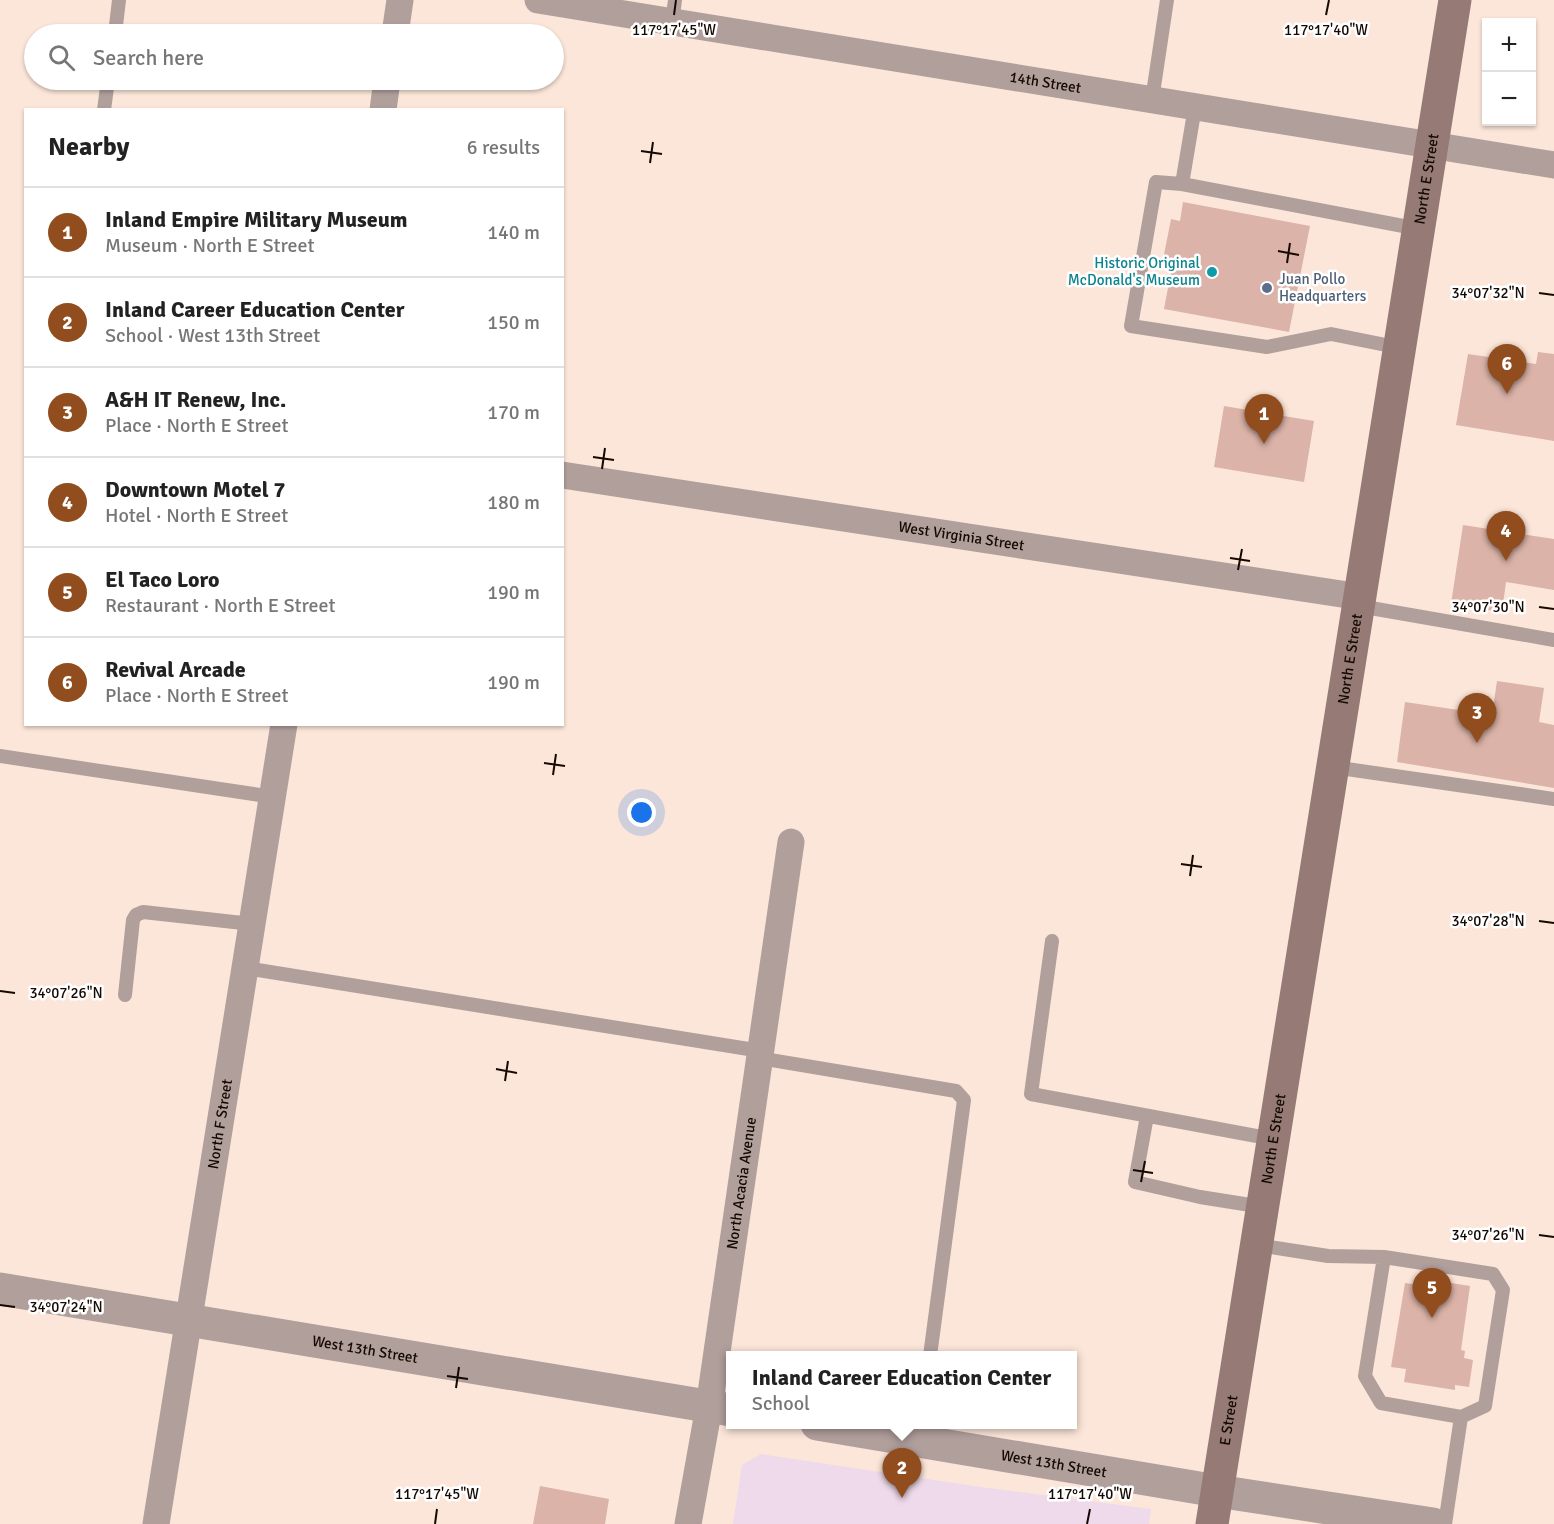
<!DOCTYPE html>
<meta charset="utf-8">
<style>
:root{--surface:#fff;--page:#f6f6f6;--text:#222;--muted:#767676;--line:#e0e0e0;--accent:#914d1e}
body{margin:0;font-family:Signika,sans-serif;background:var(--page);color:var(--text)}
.controls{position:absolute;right:18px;top:18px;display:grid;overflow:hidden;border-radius:0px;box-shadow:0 2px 4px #0004}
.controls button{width:54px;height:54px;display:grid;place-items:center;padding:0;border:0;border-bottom:2px solid var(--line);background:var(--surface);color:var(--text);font:30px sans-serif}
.you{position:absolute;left:642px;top:813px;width:21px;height:21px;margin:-15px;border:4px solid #fff;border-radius:50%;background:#1a73e8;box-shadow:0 0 0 9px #1a73e833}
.badge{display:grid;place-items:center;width:39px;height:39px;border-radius:50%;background:var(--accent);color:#fff;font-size:20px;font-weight:700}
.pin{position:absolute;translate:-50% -50px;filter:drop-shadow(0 2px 3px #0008)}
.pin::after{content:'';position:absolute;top:32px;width:21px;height:18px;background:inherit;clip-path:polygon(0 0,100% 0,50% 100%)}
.popup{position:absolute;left:726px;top:1351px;width:351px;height:78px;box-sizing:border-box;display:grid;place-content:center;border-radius:0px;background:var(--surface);filter:drop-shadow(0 2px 4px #0005);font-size:20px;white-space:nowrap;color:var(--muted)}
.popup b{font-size:22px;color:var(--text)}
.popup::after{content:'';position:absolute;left:50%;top:100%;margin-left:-12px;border:12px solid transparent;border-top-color:var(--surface)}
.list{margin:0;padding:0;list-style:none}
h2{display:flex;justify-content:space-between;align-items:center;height:78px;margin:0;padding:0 24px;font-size:26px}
h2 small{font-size:20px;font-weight:400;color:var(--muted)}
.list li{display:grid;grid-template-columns:39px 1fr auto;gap:18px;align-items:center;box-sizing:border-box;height:90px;padding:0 24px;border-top:2px solid var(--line)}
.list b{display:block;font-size:22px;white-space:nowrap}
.list p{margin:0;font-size:20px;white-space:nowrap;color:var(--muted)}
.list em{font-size:20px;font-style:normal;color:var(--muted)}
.icon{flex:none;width:33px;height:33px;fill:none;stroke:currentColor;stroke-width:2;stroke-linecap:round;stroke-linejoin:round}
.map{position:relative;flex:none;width:1554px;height:1524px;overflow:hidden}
.search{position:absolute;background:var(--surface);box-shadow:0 2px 4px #0004;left:24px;top:24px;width:540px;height:66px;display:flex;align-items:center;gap:15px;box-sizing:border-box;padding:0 21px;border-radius:33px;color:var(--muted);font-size:22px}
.panel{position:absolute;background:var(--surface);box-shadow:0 2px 4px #0004;left:24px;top:108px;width:540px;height:618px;border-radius:0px}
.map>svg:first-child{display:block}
.education{fill:#eedaea}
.building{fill:#dbb3a8}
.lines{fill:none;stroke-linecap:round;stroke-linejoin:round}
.service{stroke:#b19f9c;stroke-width:14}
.minor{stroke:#b19f9c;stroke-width:27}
.tertiary{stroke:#b19f9c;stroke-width:33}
.secondary{stroke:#957a76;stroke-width:33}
.ticks{fill:none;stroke:#140903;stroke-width:2}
.culture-dot{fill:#0f9aa8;stroke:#fff;stroke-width:2}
.service-dot{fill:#5c6f8a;stroke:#fff;stroke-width:2}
.labels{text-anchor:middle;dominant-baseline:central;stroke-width:5;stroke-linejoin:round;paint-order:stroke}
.street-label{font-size:15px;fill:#140903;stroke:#fff}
.culture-label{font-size:15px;fill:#0d838f;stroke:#fff;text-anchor:end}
.service-label{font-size:15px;fill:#4e5e75;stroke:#fff;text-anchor:start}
.ticks-label{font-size:15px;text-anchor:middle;fill:#140903;stroke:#fff;stroke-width:5;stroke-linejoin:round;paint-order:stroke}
</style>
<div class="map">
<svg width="1554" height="1524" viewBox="0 0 1554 1524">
<rect width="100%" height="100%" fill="#fce6d9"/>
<!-- education -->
<path class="education" d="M761 1454 981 1487 1151 1509 1149 1524H733L742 1465Z"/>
<!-- building -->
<path class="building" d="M1183 202 1310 226 1289 332 1164 309 1172 267 1162 265 1171 219 1180 221Z
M1538 352 1554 354V441L1456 425 1468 354 1536 364Z
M1224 406 1314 421 1304 482 1214 467Z
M1463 525 1554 539V590L1506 582 1502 612 1451 604Z
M1497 681 1544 688 1539 722 1554 725V788L1397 762 1405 702 1492 715Z
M1420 1278 1470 1286 1461 1350 1465 1351 1464 1358 1473 1360 1469 1387 1455 1385V1390L1404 1382 1406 1369 1391 1367 1405 1283 1419 1285Z
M540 1486 609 1499 605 1524H533Z"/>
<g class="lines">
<!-- service -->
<path class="service" d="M672 22 675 0
M115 34 119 0
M1152 100 1167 0
M104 110 108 80
M1182 184 1195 107
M1401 348 1331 334 1267 347 1131 326 1156 182 1182 184 1419 229
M1359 606 1554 640
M0 756 273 797
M1333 767 1554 799
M1052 941 1031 1094 1273 1139
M245 968 761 1051
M125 995 133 920 136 915 143 912 252 924
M759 1058 956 1091 964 1100 930 1356
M1147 1116 1135 1182 1200 1197 1263 1207
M1257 1245 1328 1256 1384 1257 1493 1274 1503 1290 1485 1406 1461 1417 1445 1524
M1384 1257 1365 1376 1381 1403 1461 1417"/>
<!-- minor -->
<g class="minor">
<path id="s1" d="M538 0 1554 165"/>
<path d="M395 34 400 0"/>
<path d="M383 110 387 80"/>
<path id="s2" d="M562 475 1361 597"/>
<path id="s3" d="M156 1524 284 724"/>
<path id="s4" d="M688 1524 709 1407 791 842"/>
</g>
<!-- tertiary -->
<g class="tertiary">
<path id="s5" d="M0 1289 731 1410"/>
<path id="s6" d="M817 1424 1217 1491 1433 1524"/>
</g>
<!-- secondary -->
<path class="secondary" id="s7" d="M1212 1524 1455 0"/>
</g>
<!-- ticks -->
<path class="ticks" d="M674 15 676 0M1326 15 1329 0M641 151 662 154M650 163 653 142M1278 251 1299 255M1287 263 1290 243M1539 293 1554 295M593 457 614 460M602 469 605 448M1230 558 1250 561M1238 570 1242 549M1539 607 1554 609M544 763 565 766M553 775 556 754M1181 864 1202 867M1190 876 1193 855M1539 921 1554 923M0 991 15 993M496 1069 517 1073M505 1081 508 1061M1133 1170 1153 1173M1141 1182 1145 1161M1539 1235 1554 1237M0 1305 15 1307M447 1376 468 1379M456 1388 459 1367M435 1524 437 1509M1087 1524 1090 1509"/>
<!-- markers -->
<circle class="culture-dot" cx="1212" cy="272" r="6"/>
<circle class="service-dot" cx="1267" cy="288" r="6"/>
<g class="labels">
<!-- street labels -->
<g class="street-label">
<text stroke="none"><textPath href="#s1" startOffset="514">14th Street</textPath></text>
<text stroke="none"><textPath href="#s7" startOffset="1362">North E Street</textPath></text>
<text stroke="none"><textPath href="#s2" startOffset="404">West Virginia Street</textPath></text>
<text stroke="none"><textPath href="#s7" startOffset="876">North E Street</textPath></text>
<text stroke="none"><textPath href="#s3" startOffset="405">North F Street</textPath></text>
<text stroke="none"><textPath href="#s7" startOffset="390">North E Street</textPath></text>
<text stroke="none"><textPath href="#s4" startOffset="345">North Acacia Avenue</textPath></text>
<text stroke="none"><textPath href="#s5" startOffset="370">West 13th Street</textPath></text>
<text stroke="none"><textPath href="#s7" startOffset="105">E Street</textPath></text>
<text stroke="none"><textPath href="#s6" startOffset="240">West 13th Street</textPath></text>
</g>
<!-- culture labels -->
<g class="culture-label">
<text x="1200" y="263">Historic Original<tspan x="1200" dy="17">McDonald's Museum</tspan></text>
</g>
<!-- service labels -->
<g class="service-label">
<text x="1279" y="279">Juan Pollo<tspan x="1279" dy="17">Headquarters</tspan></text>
</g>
</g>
<g class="ticks-label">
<text x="674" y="35">117°17'45"W</text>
<text x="1326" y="35">117°17'40"W</text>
<text x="1488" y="298">34°07'32"N</text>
<text x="1488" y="612">34°07'30"N</text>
<text x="1488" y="926">34°07'28"N</text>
<text x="66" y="998">34°07'26"N</text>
<text x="1488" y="1240">34°07'26"N</text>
<text x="66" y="1312">34°07'24"N</text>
<text x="437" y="1499">117°17'45"W</text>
<text x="1090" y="1499">117°17'40"W</text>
</g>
</svg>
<div class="controls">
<button>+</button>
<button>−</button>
</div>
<div class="you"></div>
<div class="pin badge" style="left:1264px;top:444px">1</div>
<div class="pin badge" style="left:902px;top:1498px">2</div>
<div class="popup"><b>Inland Career Education Center</b>School</div>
<div class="pin badge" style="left:1477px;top:743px">3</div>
<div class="pin badge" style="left:1506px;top:561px">4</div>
<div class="pin badge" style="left:1432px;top:1318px">5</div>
<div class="pin badge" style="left:1507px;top:394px">6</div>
<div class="search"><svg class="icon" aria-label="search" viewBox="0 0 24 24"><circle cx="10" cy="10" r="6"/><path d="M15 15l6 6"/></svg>Search here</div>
<section class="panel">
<h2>Nearby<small>6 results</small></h2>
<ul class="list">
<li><span class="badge">1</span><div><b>Inland Empire Military Museum</b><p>Museum · North E Street</p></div><em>140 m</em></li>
<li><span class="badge">2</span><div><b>Inland Career Education Center</b><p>School · West 13th Street</p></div><em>150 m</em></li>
<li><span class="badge">3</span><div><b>A&amp;H IT Renew, Inc.</b><p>Place · North E Street</p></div><em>170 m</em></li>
<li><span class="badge">4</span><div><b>Downtown Motel 7</b><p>Hotel · North E Street</p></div><em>180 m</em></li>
<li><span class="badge">5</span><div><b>El Taco Loro</b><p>Restaurant · North E Street</p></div><em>190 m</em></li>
<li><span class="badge">6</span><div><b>Revival Arcade</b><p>Place · North E Street</p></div><em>190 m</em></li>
</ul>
</section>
</div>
